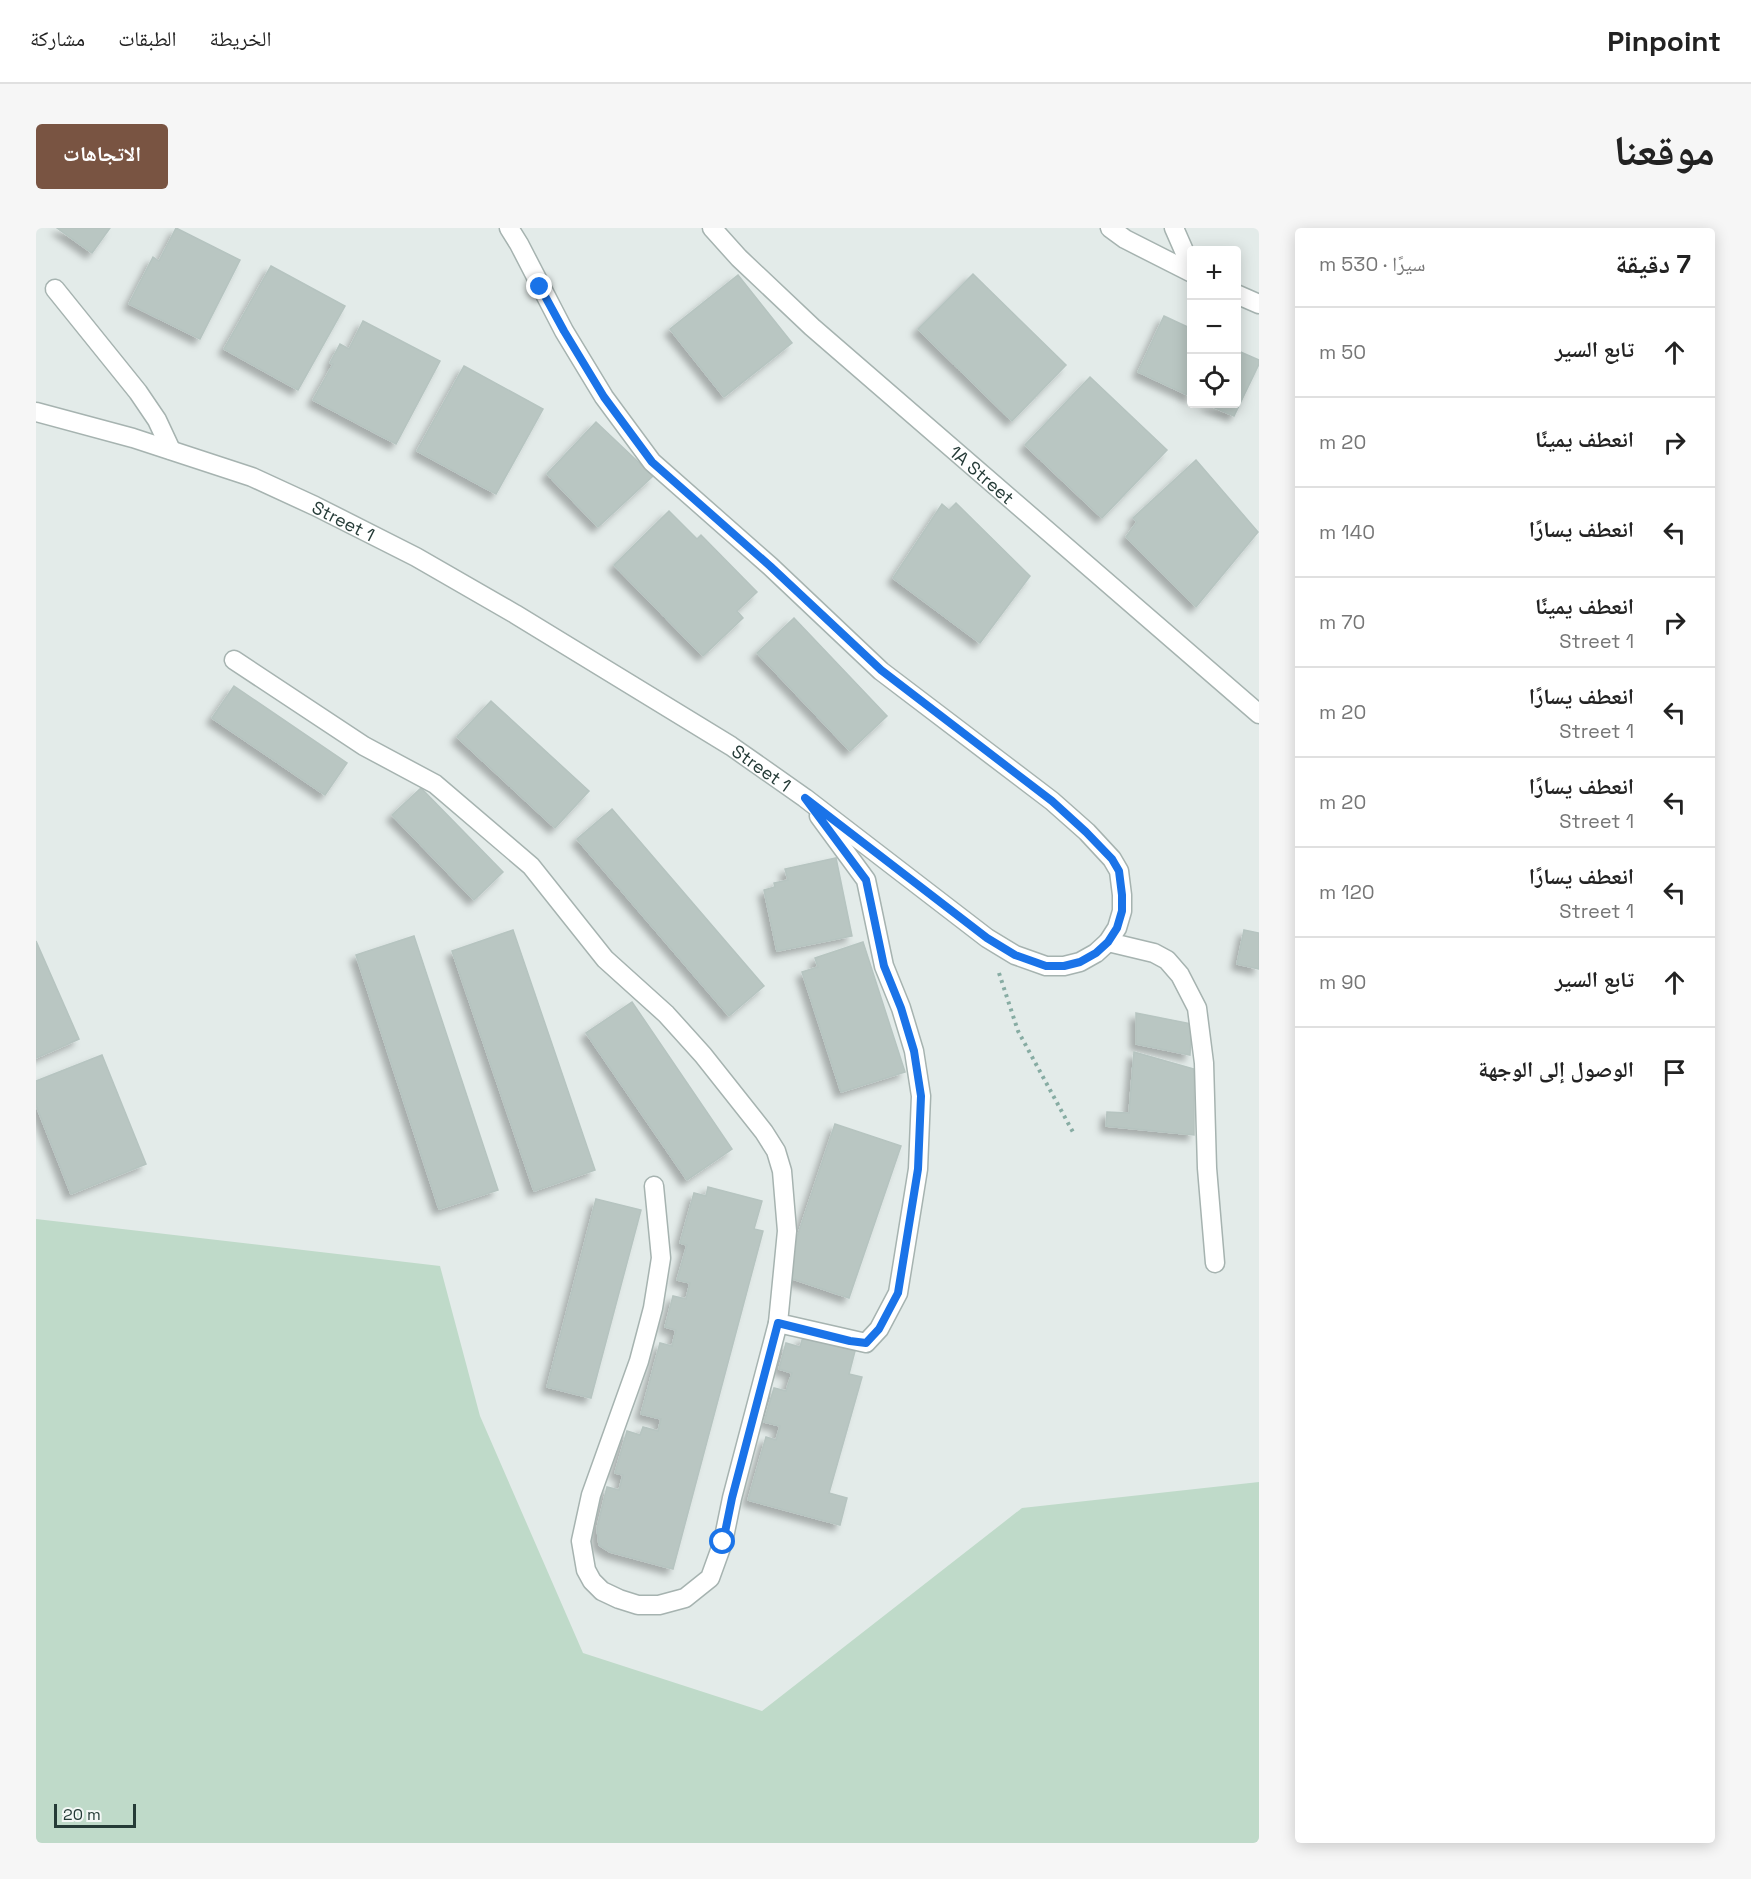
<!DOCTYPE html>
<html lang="ar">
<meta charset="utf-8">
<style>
:root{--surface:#fff;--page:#f6f6f6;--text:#222;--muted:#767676;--line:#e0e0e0;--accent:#795442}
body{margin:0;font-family:"Space Grotesk","Noto Naskh Arabic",sans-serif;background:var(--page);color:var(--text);direction:rtl}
.controls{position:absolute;right:18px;top:18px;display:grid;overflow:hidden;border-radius:6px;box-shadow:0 3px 15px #0003}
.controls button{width:54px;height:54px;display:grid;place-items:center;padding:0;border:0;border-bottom:2px solid var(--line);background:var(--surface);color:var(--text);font:30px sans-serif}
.scale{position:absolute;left:18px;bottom:15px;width:82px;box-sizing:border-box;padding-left:6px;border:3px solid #253b37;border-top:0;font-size:16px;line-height:21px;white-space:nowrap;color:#253b37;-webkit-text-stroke:4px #f4f8f6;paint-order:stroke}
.stop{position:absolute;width:18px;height:18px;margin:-14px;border:4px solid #1a73e8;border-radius:50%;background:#fff}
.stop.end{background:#1a73e8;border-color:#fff;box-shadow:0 2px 6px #0008}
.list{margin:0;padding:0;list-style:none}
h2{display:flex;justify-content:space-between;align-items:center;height:78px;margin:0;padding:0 24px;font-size:26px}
h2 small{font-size:20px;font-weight:400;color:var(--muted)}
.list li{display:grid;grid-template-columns:39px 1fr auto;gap:18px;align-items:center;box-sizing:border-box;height:90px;padding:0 24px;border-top:2px solid var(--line)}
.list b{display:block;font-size:22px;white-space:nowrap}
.list p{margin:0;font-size:20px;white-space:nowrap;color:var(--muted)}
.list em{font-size:20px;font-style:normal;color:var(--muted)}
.icon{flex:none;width:33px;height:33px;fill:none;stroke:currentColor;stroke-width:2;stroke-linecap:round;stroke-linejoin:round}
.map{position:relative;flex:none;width:1223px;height:1615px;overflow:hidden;direction:ltr;border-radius:6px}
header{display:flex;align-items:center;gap:36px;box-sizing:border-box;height:84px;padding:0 30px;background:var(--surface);border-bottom:2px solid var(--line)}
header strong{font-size:28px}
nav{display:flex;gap:33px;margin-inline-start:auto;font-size:21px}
.intro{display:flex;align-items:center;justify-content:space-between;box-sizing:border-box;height:144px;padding:0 36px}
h1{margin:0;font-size:42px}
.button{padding:15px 27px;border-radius:6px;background:var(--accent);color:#fff;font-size:21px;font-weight:700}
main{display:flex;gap:36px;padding:0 36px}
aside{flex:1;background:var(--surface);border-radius:6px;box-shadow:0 3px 15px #0003}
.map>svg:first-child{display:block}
.green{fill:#bfdac9}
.building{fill:#b9c6c2;stroke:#b6c4c0;stroke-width:1.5;filter:url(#shadow)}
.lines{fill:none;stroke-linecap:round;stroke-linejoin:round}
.street-casing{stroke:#a6b3b0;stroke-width:21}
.path{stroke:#87aca3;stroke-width:4;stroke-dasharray:3 4.5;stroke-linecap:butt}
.street{stroke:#fff;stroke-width:18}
.route{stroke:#1a73e8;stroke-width:8}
.labels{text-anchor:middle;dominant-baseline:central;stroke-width:5;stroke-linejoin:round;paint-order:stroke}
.street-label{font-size:18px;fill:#253b37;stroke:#f4f8f6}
</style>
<header>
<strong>Pinpoint</strong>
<nav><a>الخريطة</a><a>الطبقات</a><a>مشاركة</a></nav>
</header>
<div class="intro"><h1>موقعنا</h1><a class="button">الاتجاهات</a></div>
<main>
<aside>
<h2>7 دقيقة<small>سيرًا · 530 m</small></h2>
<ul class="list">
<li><svg class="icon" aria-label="ahead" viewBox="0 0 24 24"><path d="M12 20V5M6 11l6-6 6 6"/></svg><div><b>تابع السير</b></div><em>50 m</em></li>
<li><svg class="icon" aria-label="right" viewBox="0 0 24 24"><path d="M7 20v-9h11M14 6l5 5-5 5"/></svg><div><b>انعطف يمينًا</b></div><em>20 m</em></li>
<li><svg class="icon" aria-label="left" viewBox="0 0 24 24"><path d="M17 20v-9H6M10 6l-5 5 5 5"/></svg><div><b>انعطف يسارًا</b></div><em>140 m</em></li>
<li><svg class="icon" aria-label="right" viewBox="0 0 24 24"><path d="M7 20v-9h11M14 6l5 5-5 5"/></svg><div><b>انعطف يمينًا</b><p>Street 1</p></div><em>70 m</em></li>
<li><svg class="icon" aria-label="left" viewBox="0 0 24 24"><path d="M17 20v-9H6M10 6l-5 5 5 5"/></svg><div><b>انعطف يسارًا</b><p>Street 1</p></div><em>20 m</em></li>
<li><svg class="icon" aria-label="left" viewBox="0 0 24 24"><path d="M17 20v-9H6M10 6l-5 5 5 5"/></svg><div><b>انعطف يسارًا</b><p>Street 1</p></div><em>20 m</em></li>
<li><svg class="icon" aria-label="left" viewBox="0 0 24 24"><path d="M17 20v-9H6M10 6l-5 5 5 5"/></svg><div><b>انعطف يسارًا</b><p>Street 1</p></div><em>120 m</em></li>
<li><svg class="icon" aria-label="ahead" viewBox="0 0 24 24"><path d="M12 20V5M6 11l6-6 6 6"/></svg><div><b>تابع السير</b></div><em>90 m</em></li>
<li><svg class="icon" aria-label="arrive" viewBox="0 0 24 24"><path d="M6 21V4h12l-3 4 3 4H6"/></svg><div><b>الوصول إلى الوجهة</b></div></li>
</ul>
</aside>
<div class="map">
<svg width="1223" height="1615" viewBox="0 0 1223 1615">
<defs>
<filter id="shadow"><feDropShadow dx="-5.5" dy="5.5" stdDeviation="3" flood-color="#0004"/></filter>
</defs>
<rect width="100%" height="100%" fill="#e3ebe9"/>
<!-- green -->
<path class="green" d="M0 991 404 1038 444 1188 547 1425 726 1483 986 1280 1223 1254V1615H0Z"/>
<!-- building -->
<path class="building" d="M21 0H74L56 25Z
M140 0 204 32 164 111 93 76 117 29 123 33Z
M235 38 309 78 262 162 188 121Z
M937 46 1030 137 976 193 882 101Z
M702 47 756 115 688 169 634 101Z
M1128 88 1156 101V169L1102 144Z
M327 93 404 133 360 216 277 172 297 136 294 135 304 116 313 121Z
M1200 122 1223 132V136L1198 188 1170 176H1200Z
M428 138 507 181 460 266 381 223Z
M1054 149 1131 222 1066 290 989 217Z
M560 194 617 248 562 299 511 246Z
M1160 232 1222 304 1160 379 1090 309 1101 294 1097 290Z
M920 275 994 348 944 415 857 350 906 276 913 282Z
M633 283 661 311 665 307 721 364 701 383 707 390 667 428 578 337Z
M758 390 851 488 814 523 721 425Z
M198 458 311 535 289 567 176 490Z
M455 473 553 563 519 600 421 509Z
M385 560 467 644 438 672 356 587Z
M576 581 728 758 693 788 541 611Z
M800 630 816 708 741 723 728 662 739 659 738 655 752 652 749 641Z
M477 702 559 942 498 963 416 723Z
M1208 702 1223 705V741L1201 736Z
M378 708 462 962 403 981 320 727Z
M0 713 43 811 0 830Z
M827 714 869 844 805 864 766 744 782 739 779 730Z
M596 774 696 921 651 952 550 805Z
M1100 785 1156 796 1154 827 1100 816Z
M1098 824 1158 841V907L1070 898 1071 884 1093 885Z
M66 827 110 936 35 966 0 877V853Z
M799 896 865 918 813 1070 748 1048Z
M672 959 726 973 718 1001 727 1003 637 1341 574 1324 563 1317 561 1300 571 1259 583 1262 587 1247 579 1245 591 1203 604 1207 607 1199 622 1203 625 1191 605 1186 624 1115 636 1118 640 1102 629 1099 637 1068 650 1071 654 1055 641 1052 651 1017 644 1015 658 965 670 968Z
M560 971 605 982 555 1170 511 1159Z
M767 1109 819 1123 813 1146 826 1149 793 1265 811 1270 804 1297 712 1272 730 1209 740 1212 744 1198 728 1194 738 1160 750 1163 756 1145 743 1141 750 1115 764 1119Z"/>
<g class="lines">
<!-- street casing -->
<g class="street-casing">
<g id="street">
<path id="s1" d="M676 0 703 30 776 99 1223 486"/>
<path d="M1074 0 1089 11 1156 45"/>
<path d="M1138 0 1156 41"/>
<path d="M19 61 102 164 121 192 135 222"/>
<path d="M1200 66 1223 76"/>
<path id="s2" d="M0 184 97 210 216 249 279 278 380 329 479 386 695 518 769 570 951 710 979 727 1010 738H1028L1044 734 1060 725 1072 714 1081 700 1086 683V667L1083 643 1076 631 1051 604 1016 573 845 443 734 338 616 234 568 169 528 103 483 16 473 0"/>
<path d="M198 432 328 518 399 556 495 638 569 731 630 786 667 827 728 904 740 923 746 943 751 1003 742 1095 830 1115 843 1101 862 1065 882 941 885 868 878 823 865 780 848 738 830 652 783 588"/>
<path d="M1072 714 1118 725 1131 732 1144 747 1161 780 1168 835 1171 940 1179 1035"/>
<path d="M618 958 625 1030 617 1080 603 1133 555 1267 545 1313 550 1342 556 1353 566 1363 583 1371 602 1377H623L649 1370 674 1350 687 1314 696 1270 742 1095"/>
</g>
</g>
<!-- path -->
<path class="path" d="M963 745 982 803 1038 906"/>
<!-- street -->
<use href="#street" class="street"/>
</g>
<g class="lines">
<!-- route -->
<path class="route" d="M504 59 528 103 568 169 616 234 734 338 845 442 1016 573 1050 604 1076 631 1083 643 1086 667V683L1081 700 1072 714 1060 725 1044 734 1028 738H1010L979 727 951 710 769 570 830 652 848 738 865 780 878 823 885 868 882 941 862 1065 843 1101 830 1115 814 1113 742 1095 696 1270 687 1314"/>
</g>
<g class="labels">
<!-- street labels -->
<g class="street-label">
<text stroke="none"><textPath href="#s1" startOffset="366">1A Street</textPath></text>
<text stroke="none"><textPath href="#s2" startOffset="327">Street 1</textPath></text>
<text stroke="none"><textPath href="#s2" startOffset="813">Street 1</textPath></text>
</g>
</g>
</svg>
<div class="controls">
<button>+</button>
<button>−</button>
<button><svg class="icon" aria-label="locate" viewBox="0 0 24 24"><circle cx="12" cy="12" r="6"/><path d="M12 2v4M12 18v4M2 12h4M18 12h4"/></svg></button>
</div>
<div class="scale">20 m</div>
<div class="stop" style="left:687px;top:1314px"></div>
<div class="stop end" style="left:504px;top:59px"></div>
</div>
</main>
